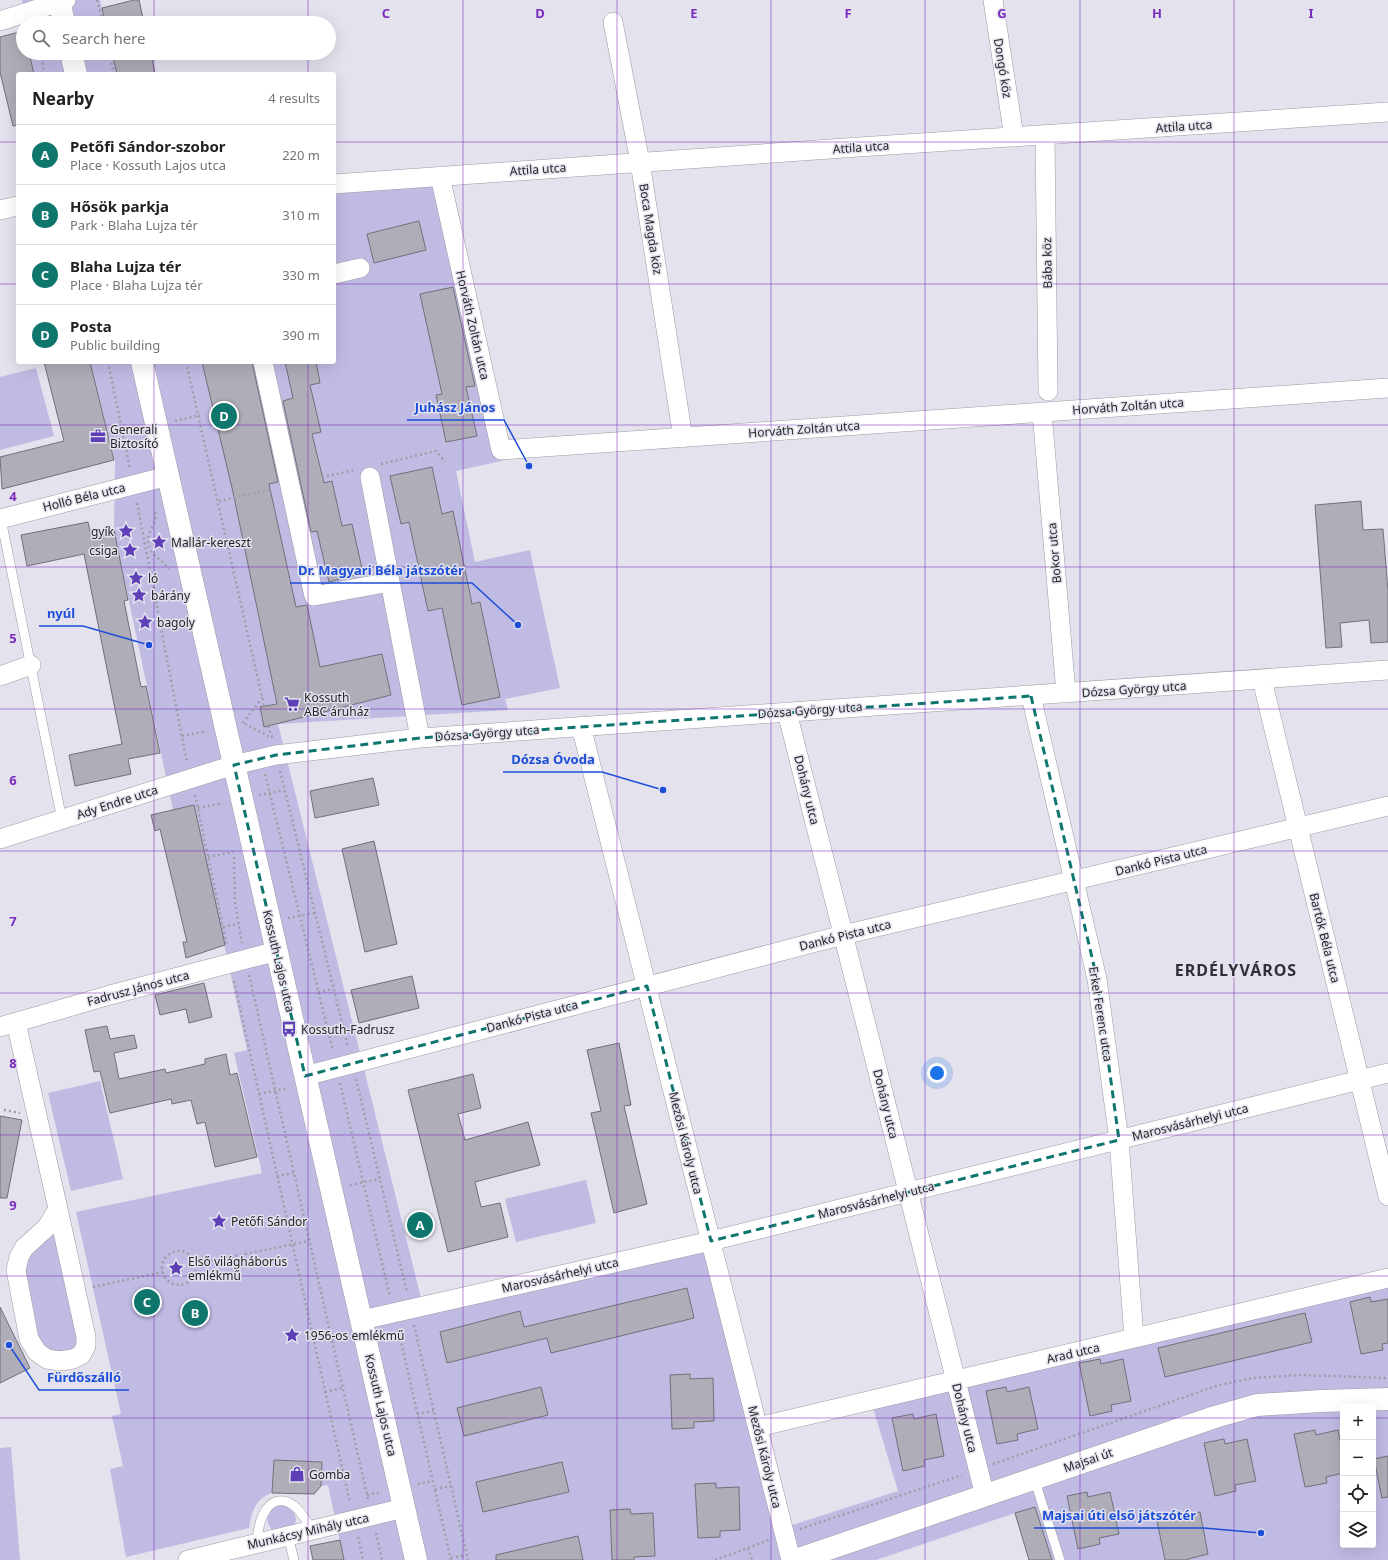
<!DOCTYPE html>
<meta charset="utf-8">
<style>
:root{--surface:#fff;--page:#f2f2f2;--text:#202124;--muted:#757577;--line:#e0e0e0;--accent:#0f766e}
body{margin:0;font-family:"Noto Sans",sans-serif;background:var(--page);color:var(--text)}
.controls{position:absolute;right:12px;bottom:12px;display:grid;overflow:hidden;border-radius:4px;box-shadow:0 4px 16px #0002}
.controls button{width:36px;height:36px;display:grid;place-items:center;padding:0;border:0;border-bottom:1px solid var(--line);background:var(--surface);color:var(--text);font:20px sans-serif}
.you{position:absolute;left:937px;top:1073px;width:14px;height:14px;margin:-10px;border:3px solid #fff;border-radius:50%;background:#1a73e8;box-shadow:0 0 0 6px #1a73e833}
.badge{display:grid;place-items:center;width:26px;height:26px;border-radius:50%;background:var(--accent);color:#fff;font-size:13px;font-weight:700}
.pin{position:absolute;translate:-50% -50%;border:2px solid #fff;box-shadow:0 1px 4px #0006}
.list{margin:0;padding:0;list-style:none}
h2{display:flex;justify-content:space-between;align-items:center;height:52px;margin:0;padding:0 16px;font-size:17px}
h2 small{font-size:13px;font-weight:400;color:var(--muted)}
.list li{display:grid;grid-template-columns:26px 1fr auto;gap:12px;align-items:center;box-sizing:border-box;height:60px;padding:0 16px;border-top:1px solid var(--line)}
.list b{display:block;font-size:15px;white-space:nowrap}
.list p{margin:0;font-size:13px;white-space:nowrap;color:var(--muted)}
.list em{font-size:13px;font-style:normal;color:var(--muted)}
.icon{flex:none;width:22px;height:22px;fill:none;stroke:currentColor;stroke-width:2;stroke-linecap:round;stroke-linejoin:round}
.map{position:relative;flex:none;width:1388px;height:1560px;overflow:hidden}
.search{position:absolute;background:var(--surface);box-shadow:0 4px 16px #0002;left:16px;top:16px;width:320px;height:44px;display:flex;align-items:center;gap:10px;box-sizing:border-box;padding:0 14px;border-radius:22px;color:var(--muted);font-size:15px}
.panel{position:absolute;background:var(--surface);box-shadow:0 4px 16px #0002;left:16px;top:72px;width:320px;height:292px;border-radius:4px}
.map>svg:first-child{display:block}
.green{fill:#bfbbe3;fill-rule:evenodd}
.building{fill:#aeadb8;stroke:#71707a}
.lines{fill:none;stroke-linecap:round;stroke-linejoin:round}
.service-casing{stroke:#9b9aa5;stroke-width:10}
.minor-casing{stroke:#9b9aa5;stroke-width:20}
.tertiary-casing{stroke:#9b9aa5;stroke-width:23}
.secondary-casing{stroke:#9b9aa5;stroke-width:23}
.path{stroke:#9f9ea7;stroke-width:2.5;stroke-dasharray:2 3;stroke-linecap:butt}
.service{stroke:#fff;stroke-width:9}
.minor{stroke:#fff;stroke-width:19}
.tertiary{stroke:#fff;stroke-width:22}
.secondary{stroke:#fff;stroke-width:22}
.marked{fill:none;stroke:#0f766e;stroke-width:3;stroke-dasharray:8 5;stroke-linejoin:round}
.grid{fill:none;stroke:#7b2cbf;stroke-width:1;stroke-opacity:0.55}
.labels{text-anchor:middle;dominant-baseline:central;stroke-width:3;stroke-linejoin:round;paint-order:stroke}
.street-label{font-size:12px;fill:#262529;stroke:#e3e2ed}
.poi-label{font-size:12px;fill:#262529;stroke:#e3e2ed;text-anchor:start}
.district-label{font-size:16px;font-weight:bold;letter-spacing:1px;fill:#313039;stroke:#e3e2ed}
.grid-label{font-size:13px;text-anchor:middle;font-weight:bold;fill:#7b2cbf;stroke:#e3e2ed;stroke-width:3;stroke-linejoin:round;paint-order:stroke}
.leader{fill:none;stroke:#1d4ed8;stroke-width:1.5}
.callout-dot{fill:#1d4ed8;stroke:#e3e2ed;stroke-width:1.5}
.callout-label{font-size:13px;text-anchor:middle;font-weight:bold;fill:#1d4ed8;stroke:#e3e2ed;stroke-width:3;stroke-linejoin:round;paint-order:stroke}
</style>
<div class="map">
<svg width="1388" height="1560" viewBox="0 0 1388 1560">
<rect width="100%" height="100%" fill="#e3e2ed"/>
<!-- green -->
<path class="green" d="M22 0H100L105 23H23Z
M29 53H112L117 74H34Z
M441 176 510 459 456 471 475 562 530 550 560 688 505 699 508 710 278 724 423 1306 711 1242 791 1560H344L328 1485 321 1486 322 1462 274 1460 272 1493C256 1498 251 1512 249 1528L126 1557 110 1469 123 1466 112 1416 121 1414 76 1212 262 1173 234 1053 247 1050 194 805 173 810 114 530 115 460 90 362H334V192ZM277 704 278 724 265 727 260 707Z
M36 368 54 436 0 450V377Z
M100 1081 123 1179 71 1191 48 1093Z
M586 1180 596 1223 516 1242 505 1199Z
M54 1218 81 1355 37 1351 19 1257Z
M1388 1278V1399L1215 1418 1388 1400V1560H1029L1015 1513 876 1560H797L783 1528 898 1491 871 1401ZM1343 1407H1373V1545H1343Z
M11 1447 20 1560H0V1448Z
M282 1504 294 1511 296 1519 295 1524 274 1532C262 1521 268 1509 282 1504Z"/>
<!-- building -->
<path class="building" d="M134 0H139L144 23H105L102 8Z
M23 31V53H29L34 74H18V125L13 126 0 72V37Z
M112 53H151L155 74H117Z
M419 221 426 250 374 263 367 234Z
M453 287 475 386 466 387 477 436 446 442 436 395 442 394 420 294Z
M44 362H90L114 460 2 489 0 457 64 441Z
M202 362H252L278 482 269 484 296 607 307 605 320 667 382 654 391 695 264 727 260 707 277 704 233 492Z
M285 362H316L320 383 310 385 321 432 312 434 324 483 332 481 342 526 352 524 363 573 329 582 317 531 311 532 283 401 293 398Z
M432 467 442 514 453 511 472 604 480 602 500 697 462 705 442 608 428 611 409 522 401 524 390 476Z
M1361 501 1363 530 1383 529 1388 591V642L1371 643 1369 620 1340 623 1342 647 1326 648 1315 505Z
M88 522 91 535 114 530 128 600 124 601 141 687 146 686 160 753 128 759 131 774 75 786 69 755 122 744 84 554 27 566 21 535Z
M373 778 379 805 315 818 310 791Z
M194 805 225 945 186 958 183 942H187L160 829 155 831 151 815Z
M374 841 397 944 365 952 342 849Z
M412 976 419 1008 359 1023 351 990Z
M204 983 212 1017 189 1023 186 1009 160 1015 155 995Z
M107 1026 110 1039 134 1035 137 1048 114 1053 119 1079 165 1069 166 1073 205 1064V1059L226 1054 230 1075 237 1073 257 1157 215 1167 205 1122 197 1124 191 1100 172 1104 171 1099 110 1113 100 1071 94 1072 85 1030Z
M619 1043 631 1105 624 1106 647 1204 614 1213 591 1113 601 1111 587 1050Z
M473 1074 481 1108 458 1114 465 1140 528 1122 540 1165 475 1182 481 1207 500 1203 508 1237 448 1252 408 1090Z
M0 1116 22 1120 7 1198H0Z
M687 1288 694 1318 551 1353 547 1338 447 1363 440 1332 520 1311 524 1327Z
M1370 1297 1371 1302 1388 1299V1343L1382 1344 1383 1350 1361 1354 1350 1302Z
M0 1307 30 1368 0 1383Z
M1305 1313 1312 1342 1165 1377 1158 1348Z
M1100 1359 1101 1364 1123 1359 1131 1401 1111 1405 1112 1411 1090 1416 1079 1363Z
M690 1374V1379L713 1378 714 1421 694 1422V1428L672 1429 670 1375Z
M541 1387 548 1415 464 1436 457 1408Z
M1006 1387 1007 1392 1029 1387 1038 1429 1017 1434 1018 1440 997 1444 986 1391Z
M913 1414 914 1419 936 1414 944 1456 924 1460 925 1466 903 1471 892 1418Z
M1315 1430 1316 1435 1338 1430 1343 1455V1473L1326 1477 1327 1483 1305 1487 1294 1434Z
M1224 1439 1225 1444 1247 1439 1256 1481 1235 1485 1236 1491 1215 1496 1204 1443Z
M1388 1456V1497L1382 1498 1374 1459Z
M274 1460 322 1462 321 1486 314 1494 272 1493Z
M562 1462 569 1492 483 1512 476 1482Z
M716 1483V1488L739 1487 740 1530 720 1531V1537L698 1538 695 1484Z
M1087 1492 1088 1497 1110 1492 1119 1534 1099 1538 1100 1544 1078 1549 1067 1496Z
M1035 1507 1049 1551 1052 1560H1029L1015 1513Z
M630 1509 631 1514 653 1513 655 1556 634 1557V1560H612L610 1510Z
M1177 1512V1517L1200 1512 1208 1554 1188 1559V1560H1165L1156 1516Z
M578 1536 583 1560H496V1555Z
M340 1540 344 1560H313L310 1546Z"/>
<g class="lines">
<!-- service casing -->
<g class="service-casing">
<path id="service" d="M1 519 62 820
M1034 1478 1060 1560
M288 1536 294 1560
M257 1543C259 1495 290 1484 311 1530"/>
</g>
<!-- minor casing -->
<g class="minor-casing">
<path id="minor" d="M993 0 1014 137
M0 21 66 0
M613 22 640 162 683 438
M1045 135 1048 391
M440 176 501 450 1388 388
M334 184 859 147 1388 112
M0 210 18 206
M334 274 360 268
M263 362 314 596 390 582
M1042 412 1066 693
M370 477 420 738
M0 519 168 476
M0 676 31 665
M1262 680 1388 1196
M1031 696 1097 979 1119 1140 1134 1338
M787 712 985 1496
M581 726 791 1560
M0 839 234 765 276 755 420 738 1388 670
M16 1022 58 1209
M0 1027 110 995 277 951
M305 1076 843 935 1388 806
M58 1209 86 1337V1346L81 1355 73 1359 60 1361 47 1359 37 1352 29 1339 16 1270 19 1257 24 1248 47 1227Z
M362 1320 711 1241 1388 1073
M758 1427 1388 1278
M188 1560 404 1508"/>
</g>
<!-- tertiary casing -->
<g class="tertiary-casing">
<path id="tertiary" d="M59 0 64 23
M71 53 76 74
M142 362 416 1560"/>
</g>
<!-- secondary casing -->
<g class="secondary-casing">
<path id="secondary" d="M796 1560 1215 1417 1257 1405 1321 1401 1388 1399"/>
</g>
<!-- path -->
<path class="path" d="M97 0 103 23
M40 53 45 74
M109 53 114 74
M108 362 130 468
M186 362 264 706
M175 421 200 415
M381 464 436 451 445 462
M322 477 355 470
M219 501 273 489
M137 503 187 763
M155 512C158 525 143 535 150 548 153 557 164 561 169 569
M243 723 263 697
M245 724 272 738
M268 726 273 739
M182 736 207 731
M280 771 348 1047
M265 774 333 1051
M195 795 227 946
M259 795 284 790
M198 808 223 803
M208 857 234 852
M234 857 235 902 242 943
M288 918 314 913
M223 927 238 924
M249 975 368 1499
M234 981 350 1503
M318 992 333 989
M356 1079 407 1292
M340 1083 390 1297
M259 1094 288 1088
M4 1110 20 1113
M277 1176 294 1173
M350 1185 380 1179
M162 1268a17 17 0 1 1 34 0a17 17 0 1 1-34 0Z
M196 1264 309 1241
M93 1287 163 1272
M414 1325 468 1560
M398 1329 451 1560
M313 1336 330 1332
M332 1342 347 1338
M325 1392 343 1388
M417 1414 434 1411
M993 1464 1219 1385 1253 1378 1303 1375 1388 1378
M418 1484 433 1481
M435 1489 451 1486
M367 1495 382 1492
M800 1529 962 1475
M376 1533 382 1560
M358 1537 363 1560
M748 1548 752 1560
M451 1558 467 1555
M715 1560 769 1540"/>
<!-- service -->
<use href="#service" class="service"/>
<!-- minor -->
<use href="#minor" class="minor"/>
<!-- tertiary -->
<use href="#tertiary" class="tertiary"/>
<!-- secondary -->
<use href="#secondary" class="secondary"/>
</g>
<!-- marked area -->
<path class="marked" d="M1031 696 1097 979 1119 1140 711 1241 647 986 305 1076 234 765 276 755 420 738Z"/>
<!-- grid -->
<path class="grid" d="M154 0V23M308 0V23M463 0V1560M617 0V1560M771 0V1560M925 0V1560M1080 0V1560M1234 0V1560M154 53V74M308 53V74M0 142H18M334 142H1388M0 284H18M334 284H1388M154 362V1560M308 362V1560M0 425H1388M0 567H1388M0 709H1388M0 851H1388M0 993H1388M0 1135H1388M0 1276H1388M0 1418H1343M1373 1418H1388"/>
<!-- icons -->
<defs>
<g id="office-bare" transform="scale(1.2)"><path d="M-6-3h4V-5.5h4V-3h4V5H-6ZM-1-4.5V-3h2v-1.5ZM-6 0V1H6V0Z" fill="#5f3fb7" stroke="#e3e2ed" stroke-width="2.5" paint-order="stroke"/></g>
<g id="sight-bare" transform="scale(1.2)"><path d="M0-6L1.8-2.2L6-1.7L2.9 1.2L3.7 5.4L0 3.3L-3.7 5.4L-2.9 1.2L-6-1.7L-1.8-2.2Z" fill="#5f3fb7" stroke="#e3e2ed" stroke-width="2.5" paint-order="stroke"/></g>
<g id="supermarket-bare" transform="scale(1.2)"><path d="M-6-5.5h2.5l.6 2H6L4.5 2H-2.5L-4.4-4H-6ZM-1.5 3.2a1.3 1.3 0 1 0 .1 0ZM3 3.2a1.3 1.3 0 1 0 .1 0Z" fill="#5f3fb7" stroke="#e3e2ed" stroke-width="2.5" paint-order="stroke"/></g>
<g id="bus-bare" transform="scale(1.2)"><path d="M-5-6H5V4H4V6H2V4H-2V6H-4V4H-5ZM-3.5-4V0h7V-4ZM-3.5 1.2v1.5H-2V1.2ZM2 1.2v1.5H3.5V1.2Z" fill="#5f3fb7" stroke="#e3e2ed" stroke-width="2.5" paint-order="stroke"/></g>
<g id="shop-bare" transform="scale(1.2)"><path d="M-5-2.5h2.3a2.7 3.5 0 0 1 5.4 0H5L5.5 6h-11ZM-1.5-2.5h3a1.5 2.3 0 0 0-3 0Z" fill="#5f3fb7" stroke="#e3e2ed" stroke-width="2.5" paint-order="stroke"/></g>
</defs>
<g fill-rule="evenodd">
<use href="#office-bare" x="98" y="436"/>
<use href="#sight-bare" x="126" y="531"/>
<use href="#sight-bare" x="159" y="542"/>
<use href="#sight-bare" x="130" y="550"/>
<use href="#sight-bare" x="136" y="578"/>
<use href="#sight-bare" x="139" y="595"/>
<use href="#sight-bare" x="145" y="622"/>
<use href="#supermarket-bare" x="292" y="704"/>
<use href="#bus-bare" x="289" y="1029"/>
<use href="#sight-bare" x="219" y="1221"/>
<use href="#sight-bare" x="176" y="1268"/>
<use href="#sight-bare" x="292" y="1335"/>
<use href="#shop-bare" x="297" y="1474"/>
</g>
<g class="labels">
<!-- street labels -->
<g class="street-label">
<text transform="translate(1003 68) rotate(81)">Dongó köz</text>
<text transform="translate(1184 126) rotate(-4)">Attila utca</text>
<text transform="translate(861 147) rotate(-4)">Attila utca</text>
<text transform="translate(538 169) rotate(-4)">Attila utca</text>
<text transform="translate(651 229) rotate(81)">Boca Magda köz</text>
<text transform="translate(1047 263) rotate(-91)">Bába köz</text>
<text transform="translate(473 325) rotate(77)">Horváth Zoltán utca</text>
<text transform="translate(1128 406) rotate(-4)">Horváth Zoltán utca</text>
<text transform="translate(804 429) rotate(-4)">Horváth Zoltán utca</text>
<text transform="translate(84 497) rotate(-14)">Holló Béla utca</text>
<text transform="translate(1054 553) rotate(-95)">Bokor utca</text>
<text transform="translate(1134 689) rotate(-4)">Dózsa György utca</text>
<text transform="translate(810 710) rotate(-4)">Dózsa György utca</text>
<text transform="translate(487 733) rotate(-4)">Dózsa György utca</text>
<text transform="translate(807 790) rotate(76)">Dohány utca</text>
<text transform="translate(117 802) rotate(-18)">Ady Endre utca</text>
<text transform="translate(1161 860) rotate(-14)">Dankó Pista utca</text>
<text transform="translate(845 935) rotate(-14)">Dankó Pista utca</text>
<text transform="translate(1325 938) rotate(76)">Bartók Béla utca</text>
<text transform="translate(279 961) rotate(77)">Kossuth Lajos utca</text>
<text transform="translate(138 988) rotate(-15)">Fadrusz János utca</text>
<text transform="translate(1101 1014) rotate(81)">Erkel Ferenc utca</text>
<text transform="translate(532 1016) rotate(-15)">Dankó Pista utca</text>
<text transform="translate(886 1104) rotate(76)">Dohány utca</text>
<text transform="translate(1190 1122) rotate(-14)">Marosvásárhelyi utca</text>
<text transform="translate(686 1143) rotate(76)">Mezősi Károly utca</text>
<text transform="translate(876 1200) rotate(-14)">Marosvásárhelyi utca</text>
<text transform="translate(560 1275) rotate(-13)">Marosvásárhelyi utca</text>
<text transform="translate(1073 1353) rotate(-13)">Arad utca</text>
<text transform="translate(381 1405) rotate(77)">Kossuth Lajos utca</text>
<text transform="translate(965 1418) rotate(76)">Dohány utca</text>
<text transform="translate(765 1457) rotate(76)">Mezősi Károly utca</text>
<text transform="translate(1088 1460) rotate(-19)">Majsai út</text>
<text transform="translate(308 1531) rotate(-13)">Munkácsy Mihály utca</text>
</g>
<!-- poi labels -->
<g class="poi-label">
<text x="110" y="429">Generali<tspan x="110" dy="14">Biztosító</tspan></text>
<text x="114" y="531" text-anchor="end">gyík</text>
<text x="171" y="542">Mallár-kereszt</text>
<text x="118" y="550" text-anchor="end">csiga</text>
<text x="148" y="578">ló</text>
<text x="151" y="595">bárány</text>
<text x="157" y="622">bagoly</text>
<text x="304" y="697">Kossuth<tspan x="304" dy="14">ABC áruház</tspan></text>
<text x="301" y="1029">Kossuth-Fadrusz</text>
<text x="231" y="1221">Petőfi Sándor</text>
<text x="188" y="1261">Első világháborús<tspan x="188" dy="14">emlékmű</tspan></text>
<text x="304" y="1335">1956-os emlékmű</text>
<text x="309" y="1474">Gomba</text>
</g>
<!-- district labels -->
<g class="district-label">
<text x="1236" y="970">ERDÉLYVÁROS</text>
</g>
</g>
<g class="grid-label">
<text x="386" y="18">C</text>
<text x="540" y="18">D</text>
<text x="694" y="18">E</text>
<text x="848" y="18">F</text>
<text x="1002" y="18">G</text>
<text x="1157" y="18">H</text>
<text x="1311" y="18">I</text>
<text x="13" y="501">4</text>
<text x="13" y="643">5</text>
<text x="13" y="785">6</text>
<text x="13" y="926">7</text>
<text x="13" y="1068">8</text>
<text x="13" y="1210">9</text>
</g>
<!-- callouts -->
<path class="leader" d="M529 466L504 420H407M518 625L472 583H290M149 645L83 626H39M663 790L602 772H503M9 1345L39 1390H129M1261 1533L1204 1528H1034"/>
<g class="callout-dot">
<circle cx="529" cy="466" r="4"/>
<circle cx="518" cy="625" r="4"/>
<circle cx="149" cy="645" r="4"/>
<circle cx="663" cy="790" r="4"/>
<circle cx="9" cy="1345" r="4"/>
<circle cx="1261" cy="1533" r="4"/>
</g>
<g class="callout-label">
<text x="455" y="412">Juhász János</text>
<text x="381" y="575">Dr. Magyari Béla játszótér</text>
<text x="61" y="618">nyúl</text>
<text x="553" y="764">Dózsa Óvoda</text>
<text x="84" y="1382">Fürdőszálló</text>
<text x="1119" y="1520">Majsai úti első játszótér</text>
</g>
</svg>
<div class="controls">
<button>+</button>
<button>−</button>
<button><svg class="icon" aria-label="locate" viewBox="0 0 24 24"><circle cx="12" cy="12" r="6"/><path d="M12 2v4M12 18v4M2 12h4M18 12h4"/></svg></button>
<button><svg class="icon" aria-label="layers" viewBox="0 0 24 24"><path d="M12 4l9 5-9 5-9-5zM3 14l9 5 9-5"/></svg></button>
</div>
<div class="you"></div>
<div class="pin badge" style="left:420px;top:1225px">A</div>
<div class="pin badge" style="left:195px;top:1313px">B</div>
<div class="pin badge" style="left:147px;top:1302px">C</div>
<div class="pin badge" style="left:224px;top:416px">D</div>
<div class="search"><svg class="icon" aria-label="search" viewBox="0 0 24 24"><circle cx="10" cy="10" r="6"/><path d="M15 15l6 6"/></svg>Search here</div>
<section class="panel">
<h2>Nearby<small>4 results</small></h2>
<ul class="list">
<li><span class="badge">A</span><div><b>Petőfi Sándor-szobor</b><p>Place · Kossuth Lajos utca</p></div><em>220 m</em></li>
<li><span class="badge">B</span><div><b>Hősök parkja</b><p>Park · Blaha Lujza tér</p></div><em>310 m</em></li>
<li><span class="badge">C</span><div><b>Blaha Lujza tér</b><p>Place · Blaha Lujza tér</p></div><em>330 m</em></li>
<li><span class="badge">D</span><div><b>Posta</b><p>Public building</p></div><em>390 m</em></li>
</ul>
</section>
</div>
